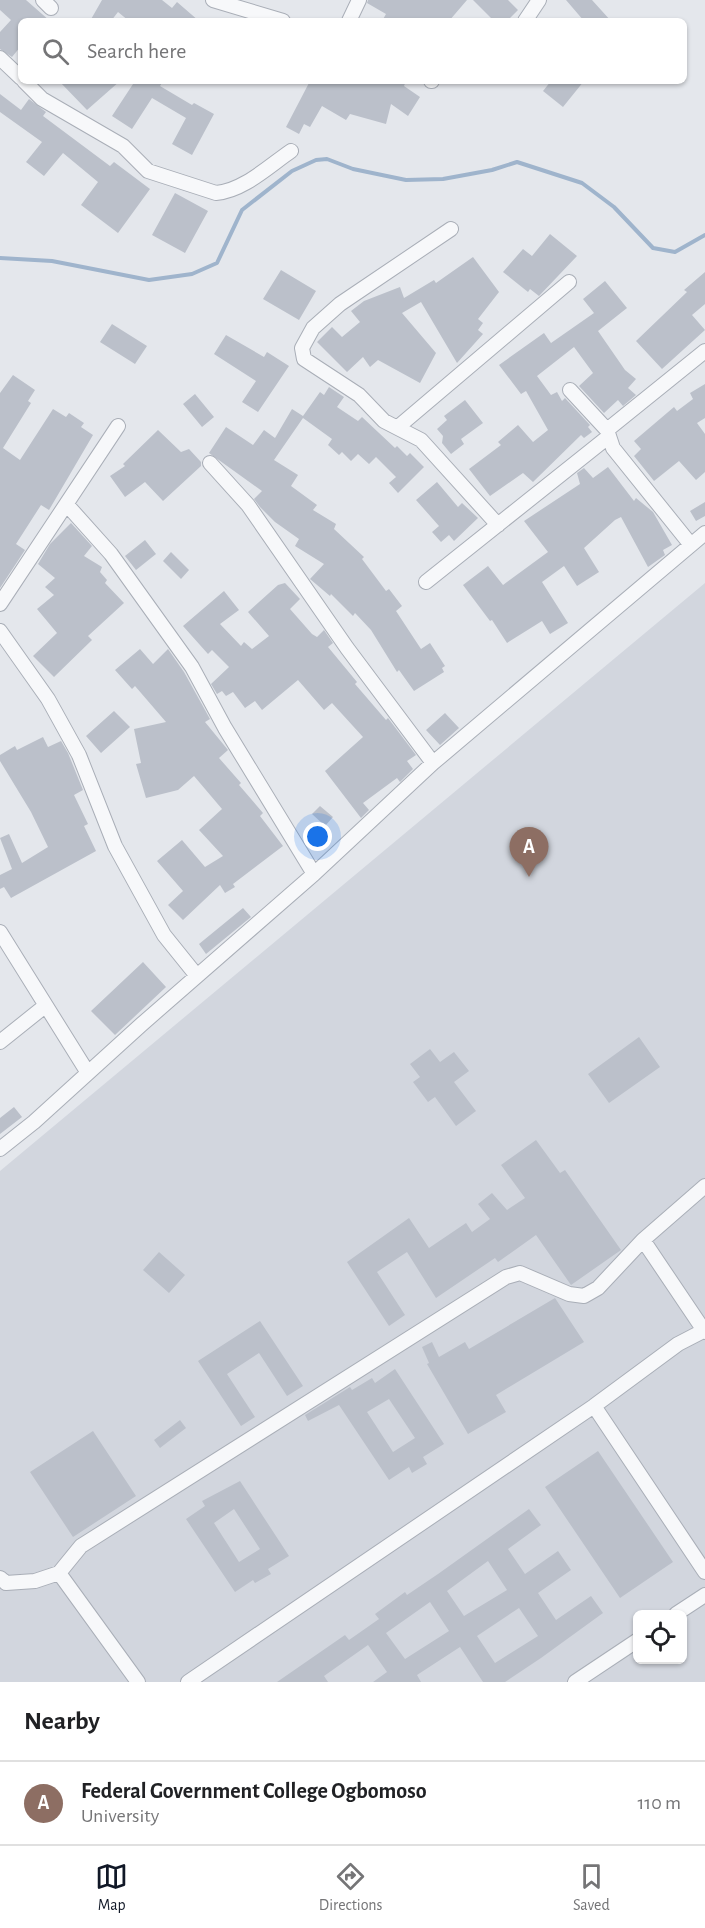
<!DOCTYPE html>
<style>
:root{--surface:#fff;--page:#f2f2f2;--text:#202124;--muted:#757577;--line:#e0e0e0;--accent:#111827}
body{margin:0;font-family:"Alegreya Sans",sans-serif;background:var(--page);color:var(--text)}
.controls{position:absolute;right:18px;bottom:18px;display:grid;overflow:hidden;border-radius:9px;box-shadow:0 2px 4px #0004}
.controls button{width:54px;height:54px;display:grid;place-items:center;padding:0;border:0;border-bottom:2px solid var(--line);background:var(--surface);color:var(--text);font:30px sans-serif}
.you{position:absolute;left:318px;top:837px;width:21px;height:21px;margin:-15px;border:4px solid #fff;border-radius:50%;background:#1a73e8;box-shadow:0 0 0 9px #1a73e833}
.badge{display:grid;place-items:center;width:39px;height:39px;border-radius:50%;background:var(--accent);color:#fff;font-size:20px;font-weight:700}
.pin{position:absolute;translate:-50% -50px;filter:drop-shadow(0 2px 3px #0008)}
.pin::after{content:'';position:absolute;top:32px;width:21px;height:18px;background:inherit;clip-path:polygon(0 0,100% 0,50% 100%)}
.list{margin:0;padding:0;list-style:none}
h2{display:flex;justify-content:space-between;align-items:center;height:78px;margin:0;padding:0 24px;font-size:26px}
h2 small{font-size:20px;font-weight:400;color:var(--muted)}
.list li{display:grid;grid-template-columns:39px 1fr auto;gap:18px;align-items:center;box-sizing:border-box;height:84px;padding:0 24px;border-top:2px solid var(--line)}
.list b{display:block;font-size:22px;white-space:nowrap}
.list p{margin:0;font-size:20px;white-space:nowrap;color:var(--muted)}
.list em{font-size:20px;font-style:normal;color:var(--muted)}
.icon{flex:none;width:33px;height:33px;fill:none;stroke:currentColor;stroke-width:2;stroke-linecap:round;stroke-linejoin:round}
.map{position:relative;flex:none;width:705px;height:1682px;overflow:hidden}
.search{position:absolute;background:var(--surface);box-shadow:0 2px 4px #0004;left:18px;right:18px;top:18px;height:66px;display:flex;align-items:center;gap:15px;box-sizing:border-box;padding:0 21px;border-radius:9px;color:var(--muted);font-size:22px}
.sheet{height:162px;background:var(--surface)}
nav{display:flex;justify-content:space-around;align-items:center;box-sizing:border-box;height:84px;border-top:2px solid var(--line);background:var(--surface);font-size:16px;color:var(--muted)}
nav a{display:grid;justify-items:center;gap:3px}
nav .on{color:var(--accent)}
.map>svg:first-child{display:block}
.built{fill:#d2d6de;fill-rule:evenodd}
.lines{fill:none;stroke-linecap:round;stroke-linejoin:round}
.stream{stroke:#9fb4cc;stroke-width:4}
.building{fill:#bbc0ca;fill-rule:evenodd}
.minor-casing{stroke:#a9aeb7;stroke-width:16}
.minor{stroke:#f7f8fa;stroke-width:14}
</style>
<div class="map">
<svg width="705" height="1682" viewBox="0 0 705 1682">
<rect width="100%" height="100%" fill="#e4e7ec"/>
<!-- built -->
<path class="built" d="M705 583V1682H0V1171ZM638 1614H682V1660H638Z"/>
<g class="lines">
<!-- stream -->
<path class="stream" d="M0 258 52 261 149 280 192 274 217 263 242 210 292 171 316 160 327 159 353 169 406 180 443 179 492 170 517 162 582 183 614 207 653 248 675 252 705 235"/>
</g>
<!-- building -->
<path class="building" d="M0 0H26L50 21H21V46L12 57 0 49V32L11 20 0 10Z
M102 0H162L172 8 177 2 199 21H129L118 12 111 21H90Z
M368 0H467L449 21H382L386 14 367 3Z
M473 0H508L518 10 507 21H494Z
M566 0H592L611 21H584Z
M59 81H120L87 110Z
M135 81H163L160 86 192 105 194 103 214 114 192 155 172 144 186 118 152 98 132 129 112 116Z
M310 81H406L404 86 420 97 408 116 391 104 386 124 350 114 346 120 322 106 310 127 304 124 299 134 286 127Z
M551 81H584L563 107 543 91Z
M0 94 21 110 29 99 46 112 43 116 110 166 114 162 150 189 118 233 81 205 98 182 63 153 44 176 26 162 42 142 0 112Z
M175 193 208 211 185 253 152 235Z
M550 234 577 256 539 296 530 289 528 292 503 272 523 249 532 256Z
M473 257 499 292 478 319 483 323 478 330 483 334 457 363 421 302 402 313 436 353 420 383 378 360 370 367 363 357 347 372 317 342 332 327 342 337 360 322 351 311 364 301 400 287 404 298 434 280 436 283Z
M281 270 316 291 299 320 263 299Z
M705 272V304L692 315 705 330 662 369 636 341 687 292 684 290Z
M605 281 627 308 598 331 625 370 636 379 628 388 636 395 623 406 618 400 604 413 579 386 593 373 574 347 537 376 551 395 557 392 562 401 565 398 590 425 588 427 592 432 584 438 581 435 533 482 523 473 490 496 469 469 501 445 498 442 518 425 533 442 548 430 526 391 521 394 499 365 544 333 551 343 594 313 583 299Z
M112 324 147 346 135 364 100 342Z
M226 335 264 357 267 352 289 366 258 412 242 402 256 381 214 354Z
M13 375 35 390 28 401 31 403 3 448 20 460 53 409 66 417 69 413 84 423 81 427 93 435 49 510 41 505 16 544 25 550 0 588V393Z
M705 384V418L697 423 705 434V472L696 480 679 461 654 481 634 456 641 449 634 441 674 407 677 411 693 399 690 393Z
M329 387 344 397 337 407 358 421 362 417 395 448 397 446 407 456 410 453 424 467 398 493 389 483 396 477 376 457 369 464 358 454 351 461 342 452 339 455 328 445 332 439 303 418 274 460 298 475 291 486 317 505 313 510 336 524 334 529 364 557 362 559 386 591 389 589 402 606 396 611 421 649 430 643 445 666 442 668 444 672 414 691 399 670 397 672 371 630 355 613 353 616 331 594 330 596 310 579 324 564 295 546 299 539 275 522 260 507 254 499 262 491 209 453 226 427 253 445 264 430 275 438 292 409 303 416 320 392 324 395Z
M195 394 214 417 202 427 183 404Z
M465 400 483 423 461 439 464 444 451 454 442 443 443 436 437 429 447 420 444 416Z
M158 430 181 452 189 449 201 462V466L163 501 145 482 125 497 110 476 125 466 123 464Z
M608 467 634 501 636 498 653 512 672 545 663 550 665 555 648 567 621 517 615 520 584 548 599 572 577 586 564 566 542 582 568 623 550 634 542 621 507 643 492 620 490 621 463 585 488 566 503 585 548 552 524 521 580 484 577 473 584 468 593 478Z
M437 482 458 507 462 503 478 518 454 541 449 535 441 542 432 532 439 526 416 500Z
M705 502V516L696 521 690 511Z
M71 523 92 546 84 556 102 567 100 572 107 580 105 583 124 603 88 636 92 640 54 677 33 656 57 633 37 609 54 595 45 587 55 578 38 564 50 544Z
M145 540 156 554 136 570 125 556Z
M171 552 189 570 181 579 163 561Z
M285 583 300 599 290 609 312 634 317 637 324 630 333 643 328 647 357 682 355 684 386 720 388 718 416 755 407 761 413 769 400 782 397 778 363 803 369 810 361 818 325 771 363 737 332 703 324 710 298 680 262 710 255 701 245 708 233 692 226 696 222 691 217 694 211 684 229 667 212 650 208 654 183 626 224 591 239 610 220 624 241 646 244 642 252 649 269 636 248 612 278 585Z
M140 649 153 664 168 649 184 672 210 719 205 722 228 750 219 758 241 783 239 785 263 813 260 816 283 846 233 884 235 887 225 893 220 885 183 920 168 905 183 891 157 861 182 840 205 867 223 856 199 830 222 809 194 776 178 790 146 798 136 764 141 763 134 729 166 722 135 686 132 689 115 670Z
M114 711 130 727 101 753 86 736Z
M445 713 459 728 440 745 426 730Z
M43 737 48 747 61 741 68 753 83 790 74 795 88 824 84 826 96 851 11 898 4 887 0 889V875L12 869 0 838 9 834 22 863 48 847 31 812 0 761V755L15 746 17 750Z
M320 806 333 817 325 826 312 814Z
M243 908 251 917 206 954 199 944Z
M143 962 166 987 115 1035 91 1011Z
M639 1037 660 1067 609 1103 588 1074Z
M430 1049 440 1062 454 1052 469 1071 454 1082 476 1111 456 1126 435 1097 428 1102 413 1082 420 1077 410 1064Z
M14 1107 22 1117 0 1134V1118Z
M536 1140 560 1173 565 1170 621 1250 571 1285 536 1235 498 1262 495 1258 436 1298 407 1252 377 1272 405 1315 389 1326 347 1262 409 1218 429 1248 466 1223 472 1232 490 1219 478 1204 492 1193 507 1210 525 1198 501 1165Z
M159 1252 185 1275 169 1293 143 1270Z
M555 1298 584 1342 496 1395 506 1412 468 1434 427 1364 429 1363 422 1347 432 1342 439 1357 465 1342 469 1349Z
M260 1321 303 1386 287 1396 259 1353 227 1374 255 1417 241 1426 198 1361Z
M395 1369 444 1444 423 1457 427 1464 412 1473 409 1467 389 1480 339 1405 308 1421 305 1415 350 1387 352 1390 372 1378 375 1383ZM389 1399 415 1438 393 1452 367 1412Z
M180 1420 186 1428 160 1448 154 1440Z
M93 1431 136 1496 73 1537 30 1472Z
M598 1451 673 1562 620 1598 545 1487Z
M240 1481 289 1556 268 1569 271 1574 255 1583 253 1580 235 1592 186 1519 205 1506 202 1501ZM234 1509 260 1549 239 1562 214 1523Z
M529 1509 541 1525 508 1549 525 1574 558 1551 571 1570 538 1593 556 1620 591 1596 603 1613 541 1658 505 1682H483L460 1647 417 1675 421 1682H373L387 1672 368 1645 324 1676 328 1682H277L345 1635 349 1640 379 1619 375 1614 405 1592 407 1595 438 1574ZM488 1561 507 1590 464 1616 447 1591ZM430 1602 449 1631 405 1659 386 1633ZM519 1608 538 1636 495 1663 477 1636Z"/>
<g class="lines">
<!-- minor casing -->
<g class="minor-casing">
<path id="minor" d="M43 0 51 8
M213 0 283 21
M349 21 359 0
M525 21 539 0
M0 58 21 78
M24 81 42 99 123 146 148 171 216 193C243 191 269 166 291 151
M431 81H432
M451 229 340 304 313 328 302 348 304 359 359 395 384 421 421 440 498 525
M570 390 607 430
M398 427 569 282
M210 463 248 505 347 648 433 763
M68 506 111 554 192 667 225 728 314 874
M691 545 613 448 607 430 705 351
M426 582 608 437
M0 604 118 426
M0 631 48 699 79 755 115 846 164 935 197 976
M0 932 88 1073
M0 1042 45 1006
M0 1149 34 1122 142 1024 314 874 433 763 705 533
M643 1240 705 1332
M594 1406 705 1572
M59 1573 81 1546 506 1277 520 1273 569 1294 584 1296 598 1288 643 1240 705 1186
M0 1578 6 1583 35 1581 59 1573 138 1682
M676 1614 705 1595
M188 1682 594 1406 678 1344 705 1330
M575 1682 638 1640"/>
</g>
<!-- minor -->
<use href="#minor" class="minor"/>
</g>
</svg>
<div class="controls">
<button><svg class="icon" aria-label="locate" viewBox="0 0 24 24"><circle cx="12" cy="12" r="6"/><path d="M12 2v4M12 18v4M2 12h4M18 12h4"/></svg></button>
</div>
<div class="you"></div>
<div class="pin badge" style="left:529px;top:877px;background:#8d6e63">A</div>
<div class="search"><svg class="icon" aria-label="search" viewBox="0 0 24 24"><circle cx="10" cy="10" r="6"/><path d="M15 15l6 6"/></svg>Search here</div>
</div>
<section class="sheet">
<h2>Nearby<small></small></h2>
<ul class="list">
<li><span class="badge" style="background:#8d6e63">A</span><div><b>Federal Government College Ogbomoso</b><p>University</p></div><em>110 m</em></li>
</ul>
</section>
<nav>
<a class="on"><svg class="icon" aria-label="map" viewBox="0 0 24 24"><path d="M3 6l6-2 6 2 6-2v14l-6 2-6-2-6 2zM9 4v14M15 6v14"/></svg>Map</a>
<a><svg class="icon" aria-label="directions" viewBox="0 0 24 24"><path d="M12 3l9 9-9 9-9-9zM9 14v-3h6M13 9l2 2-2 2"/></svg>Directions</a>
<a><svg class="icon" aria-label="saved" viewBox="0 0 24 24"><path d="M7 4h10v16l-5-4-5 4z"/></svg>Saved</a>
</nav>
